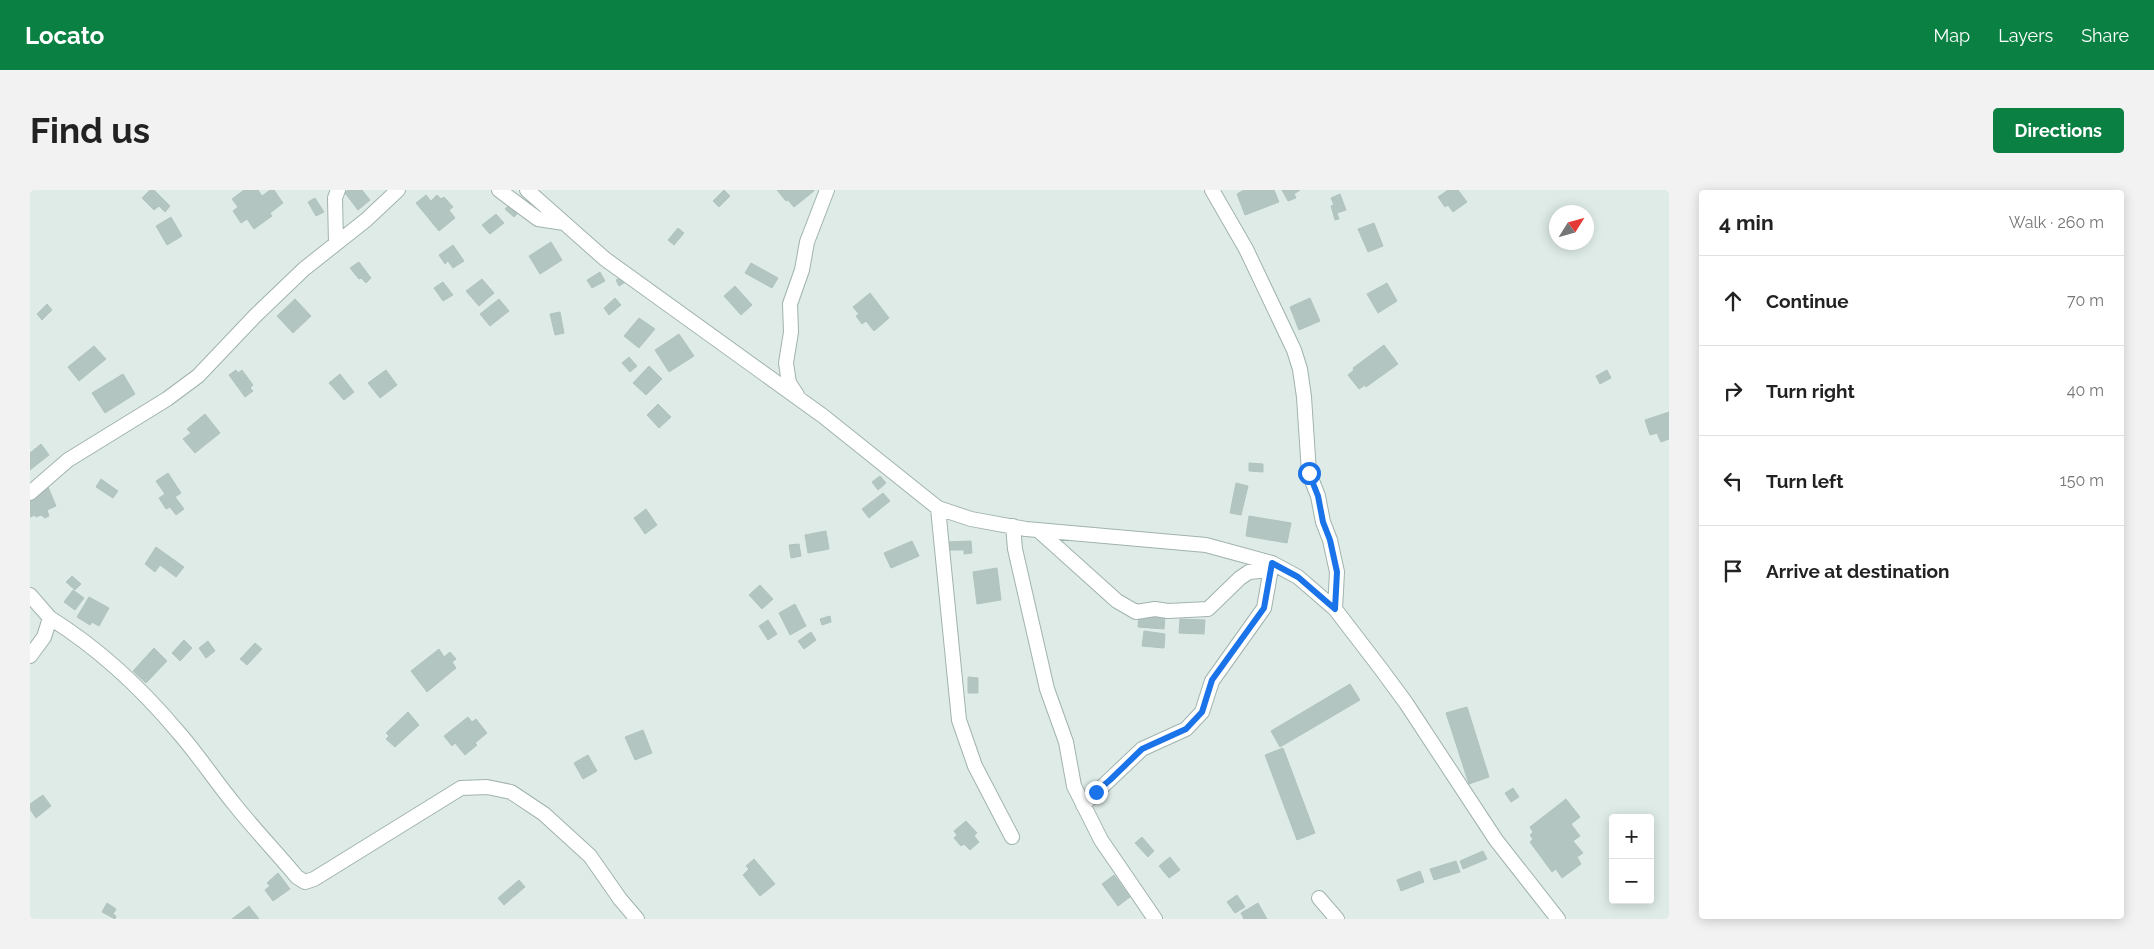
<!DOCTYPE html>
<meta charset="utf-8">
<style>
:root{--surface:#fff;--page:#f2f2f2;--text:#222;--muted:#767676;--line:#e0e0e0;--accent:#0b8043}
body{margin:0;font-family:Raleway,sans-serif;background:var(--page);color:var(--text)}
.controls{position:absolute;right:15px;bottom:15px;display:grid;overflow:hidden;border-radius:5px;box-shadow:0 2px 12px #0003}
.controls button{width:45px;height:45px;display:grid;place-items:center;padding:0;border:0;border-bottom:1px solid var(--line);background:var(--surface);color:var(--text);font:25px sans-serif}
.compass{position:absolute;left:1519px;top:15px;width:45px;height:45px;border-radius:50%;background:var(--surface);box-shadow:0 2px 12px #0003;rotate:53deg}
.stop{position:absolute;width:15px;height:15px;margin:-11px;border:4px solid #1a73e8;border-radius:50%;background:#fff}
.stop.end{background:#1a73e8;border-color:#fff;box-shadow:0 1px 5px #0008}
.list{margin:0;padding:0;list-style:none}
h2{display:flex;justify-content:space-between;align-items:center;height:65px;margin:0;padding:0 20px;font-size:21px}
h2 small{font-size:16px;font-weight:400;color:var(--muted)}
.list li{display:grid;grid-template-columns:32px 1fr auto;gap:15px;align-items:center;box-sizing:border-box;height:90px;padding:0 20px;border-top:1px solid var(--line)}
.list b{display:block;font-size:19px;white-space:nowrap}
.list em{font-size:16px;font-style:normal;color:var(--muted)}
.icon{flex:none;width:28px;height:28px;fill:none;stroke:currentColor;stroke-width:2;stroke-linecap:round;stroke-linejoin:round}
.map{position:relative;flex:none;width:1639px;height:729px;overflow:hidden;border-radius:5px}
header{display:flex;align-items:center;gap:30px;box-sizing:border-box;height:70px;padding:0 25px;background:var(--accent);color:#fff}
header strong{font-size:24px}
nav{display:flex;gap:28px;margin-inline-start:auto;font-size:18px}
.intro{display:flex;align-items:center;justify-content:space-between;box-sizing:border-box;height:120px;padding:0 30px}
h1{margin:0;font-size:35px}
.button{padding:12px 22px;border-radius:5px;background:var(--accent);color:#fff;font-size:18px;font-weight:700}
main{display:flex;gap:30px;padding:0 30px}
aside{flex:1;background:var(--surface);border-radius:5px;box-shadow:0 2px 12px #0003}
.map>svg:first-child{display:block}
.building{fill:#b3c5c0;stroke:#b0c4bf}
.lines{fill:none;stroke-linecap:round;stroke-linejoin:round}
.street-casing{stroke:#a1b3af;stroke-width:16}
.street{stroke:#fff;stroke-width:14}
.route{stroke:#1a73e8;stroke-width:6}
</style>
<header>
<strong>Locato</strong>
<nav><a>Map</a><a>Layers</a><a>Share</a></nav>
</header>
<div class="intro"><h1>Find us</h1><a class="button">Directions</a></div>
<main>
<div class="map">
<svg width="1639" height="729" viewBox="0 0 1639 729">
<rect width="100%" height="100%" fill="#deebe7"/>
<!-- building -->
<path class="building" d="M120 0H124L140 16 135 22 129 16 124 20 112 8Z
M214 0H228L232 6 240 0H244L253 13 240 23 242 26 224 39 217 29 211 33 203 21 208 17 202 9Z
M318 0H332L340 10 328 20 315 3Z
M694 0 700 6 689 17 683 11Z
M747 0H784V1L764 17 758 10 756 11Z
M1214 0H1244L1249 12 1215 25 1207 4Z
M1252 0H1270L1264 4 1266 8 1258 11Z
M1418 0H1428L1437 12 1423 22 1418 15 1415 17 1408 7Z
M1310 4 1316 20 1307 23 1309 29 1305 30 1301 16 1304 15 1301 8Z
M396 5 401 11 407 5 411 9 414 7 423 17 419 20 425 28 409 41 386 13Z
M285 8 294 22 286 26 278 12Z
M481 13 490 21 484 27 475 19Z
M466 24 474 33 460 44 452 35Z
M141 27 152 46 137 55 126 36Z
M1344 33 1353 56 1338 62 1328 39Z
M648 38 654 43 644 55 638 50Z
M521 52 532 70 510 84 499 66Z
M423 55 434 71 423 78 418 71 415 74 409 65Z
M329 72 341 88 336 93 331 88 329 89 320 78Z
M721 73 748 88 742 98 715 83Z
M570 82 575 91 562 98 557 90Z
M594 86 597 91 589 96 586 90Z
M452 89 464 103 449 116 436 101Z
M413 92 423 105 413 111 404 98Z
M1357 93 1367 111 1348 123 1337 104Z
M705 96 722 115 711 125 694 106Z
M840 103 859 128 844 141 836 131 832 134 826 126 829 124 823 117Z
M585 108 591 115 579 125 574 118Z
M1280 108 1290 131 1269 140 1260 117Z
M265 109 281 126 263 143 247 126Z
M469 109 479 121 460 136 450 124Z
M17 114 22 120 12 130 7 124Z
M530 122 534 143 525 145 520 124Z
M609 128 625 139 609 158 594 146Z
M649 144 664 166 639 182 625 160Z
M1354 155 1368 174 1336 197 1335 195 1329 199 1318 185 1324 180 1323 178Z
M64 156 76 169 49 191 38 177Z
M599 167 607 176 600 182 592 173Z
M619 176 632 189 616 205 603 193Z
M206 180 208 183 212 180 223 195 220 198 223 201 215 207 199 185Z
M356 180 367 195 350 208 338 193Z
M1577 180 1581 188 1570 194 1566 186Z
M93 184 105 204 75 223 62 203Z
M310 184 324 202 314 210 299 193Z
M628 214 641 227 629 238 617 225Z
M1639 222V249L1631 252 1627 243 1620 245 1615 230Z
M175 224 190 243 165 263 153 249 161 243 157 239Z
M11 254 19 265 0 280V263Z
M1219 273 1233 274V282L1219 281Z
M138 283 151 303 145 307 154 319 146 325 140 317 136 319 129 308 135 304 126 291Z
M850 286 856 293 848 300 842 292Z
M71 289 88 301 83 308 66 297Z
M1206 293 1218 296 1211 325 1200 323Z
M18 297 26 316 17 320 19 326 15 328 11 325 6 327 5 325 0 327V306Z
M853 303 860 311 839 328 832 319Z
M616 319 627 335 615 344 604 328Z
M1219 326 1261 333 1257 353 1216 346Z
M796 341 799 359 778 363 775 345Z
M882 351 889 366 861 378 854 363Z
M941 351 942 363 934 364V360H916V352Z
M769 354 771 366 761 368 759 355Z
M126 357 154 377 146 387 130 375 125 382 115 374Z
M967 378 971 410 947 414 943 382Z
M42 386 51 394 45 400 36 392Z
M730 395 743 409 732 419 719 405Z
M43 400 54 408 45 420 34 412Z
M59 407 79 418 69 436 62 432 60 435 47 427Z
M765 414 776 436 760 445 749 423Z
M1109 424 1135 426 1134 439 1108 437Z
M800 426 801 432 792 435 790 429Z
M1150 429 1175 430 1174 444 1149 443Z
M738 430 747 444 738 450 729 436Z
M1114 441 1135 444 1134 458 1112 456Z
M781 442 786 450 774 459 768 451Z
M154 450 162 458 150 471 142 463Z
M178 451 185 461 176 468 169 458Z
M225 453 232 459 217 475 210 469Z
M124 458 137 471 116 493 103 481Z
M409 459 414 467 420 462 426 469 422 472 426 478 397 502 381 481Z
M938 487 948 488V503H938Z
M1320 494 1330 510 1250 557 1241 541Z
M1437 517 1459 587 1439 594 1416 523Z
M378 522 389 535 365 557 356 549 359 546 356 543Z
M438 527 442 532 446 529 457 543 445 553 447 555 435 565 425 553 422 556 414 546Z
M613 540 622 563 605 570 595 547Z
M1253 558 1285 643 1267 650 1235 565Z
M558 565 567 581 553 589 544 573Z
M1483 598 1489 607 1481 612 1475 603Z
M13 605 21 616 6 628 0 619V614Z
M1536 609 1550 627 1541 634 1550 646 1543 651 1553 663 1547 667 1551 674 1532 688 1526 679 1522 682 1500 652 1503 649 1500 645 1503 642 1500 637Z
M936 631 947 643 944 646 949 652 940 660 934 654 931 656 924 648 927 645 924 641Z
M1112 647 1124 661 1118 667 1105 653Z
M1453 661 1457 669 1433 679 1430 671Z
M1140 667 1150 680 1139 688 1129 676Z
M724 669 745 694 730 706 713 685 719 679 716 676Z
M1426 671 1430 682 1404 690 1400 679Z
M1390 681 1394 692 1371 701 1367 690Z
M248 683 260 699 243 711 235 700 240 696 237 693Z
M1084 685 1100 707 1088 716 1072 694Z
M489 690 495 697 474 715 468 708Z
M1207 705 1215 717 1205 723 1197 712Z
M77 713 86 719 83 724 86 726 85 729 72 722Z
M1228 713 1237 729H1214L1211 723Z
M219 716 229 729H202Z"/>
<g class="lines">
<!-- street casing -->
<g class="street-casing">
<path id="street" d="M469 0 508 29 534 33
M497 0 575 69 793 226 908 318 941 329 996 339 1176 355 1242 373 1268 387 1305 419 1351 479 1376 513 1466 650 1528 729
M1182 0 1216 59 1264 160 1270 179 1274 207 1279 283 1288 306 1293 332 1300 350 1307 382 1305 419
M306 54 305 8 308 0
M767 205 759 193 756 173 761 142 760 114 772 80 777 52 797 0
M0 303 38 270 137 209 168 186 225 126 274 79 336 30 368 0
M908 318 929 530 945 576 982 647
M983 336 985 359 1017 499 1036 552 1044 596 1071 650 1125 729
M1008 340 1087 411 1106 422 1125 419 1138 421 1178 419 1210 388 1219 382 1240 380
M0 405 20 428 14 447 0 466
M20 428C68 458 113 500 149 543 169 566 186 592 205 615 225 640 247 663 267 687L275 692 284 689 431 598 457 597 481 602 514 624 560 666 590 709 607 729
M1053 615 1112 559 1156 539 1172 522 1182 491 1234 418 1242 373
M1289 708 1307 729"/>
</g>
<!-- street -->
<use href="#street" class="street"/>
</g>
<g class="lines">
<!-- route -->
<path class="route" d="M1066 602 1080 590 1112 559 1156 539 1172 522 1182 490 1234 418 1242 373 1268 387 1305 419 1307 382 1300 350 1293 332 1288 306 1279 283"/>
</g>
</svg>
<div class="controls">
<button>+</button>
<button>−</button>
</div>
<svg class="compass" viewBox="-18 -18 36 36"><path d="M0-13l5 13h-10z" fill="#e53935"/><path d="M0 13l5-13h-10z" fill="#767676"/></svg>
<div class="stop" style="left:1279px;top:283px"></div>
<div class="stop end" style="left:1066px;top:602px"></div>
</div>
<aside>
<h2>4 min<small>Walk · 260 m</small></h2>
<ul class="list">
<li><svg class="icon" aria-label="ahead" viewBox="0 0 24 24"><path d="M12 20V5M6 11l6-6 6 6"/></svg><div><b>Continue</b></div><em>70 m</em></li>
<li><svg class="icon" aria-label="right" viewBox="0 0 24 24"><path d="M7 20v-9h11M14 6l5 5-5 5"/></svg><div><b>Turn right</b></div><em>40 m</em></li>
<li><svg class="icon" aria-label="left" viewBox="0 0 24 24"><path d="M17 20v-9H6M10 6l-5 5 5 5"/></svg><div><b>Turn left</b></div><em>150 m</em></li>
<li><svg class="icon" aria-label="arrive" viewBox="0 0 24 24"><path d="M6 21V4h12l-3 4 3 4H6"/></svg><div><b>Arrive at destination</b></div></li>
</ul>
</aside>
</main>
